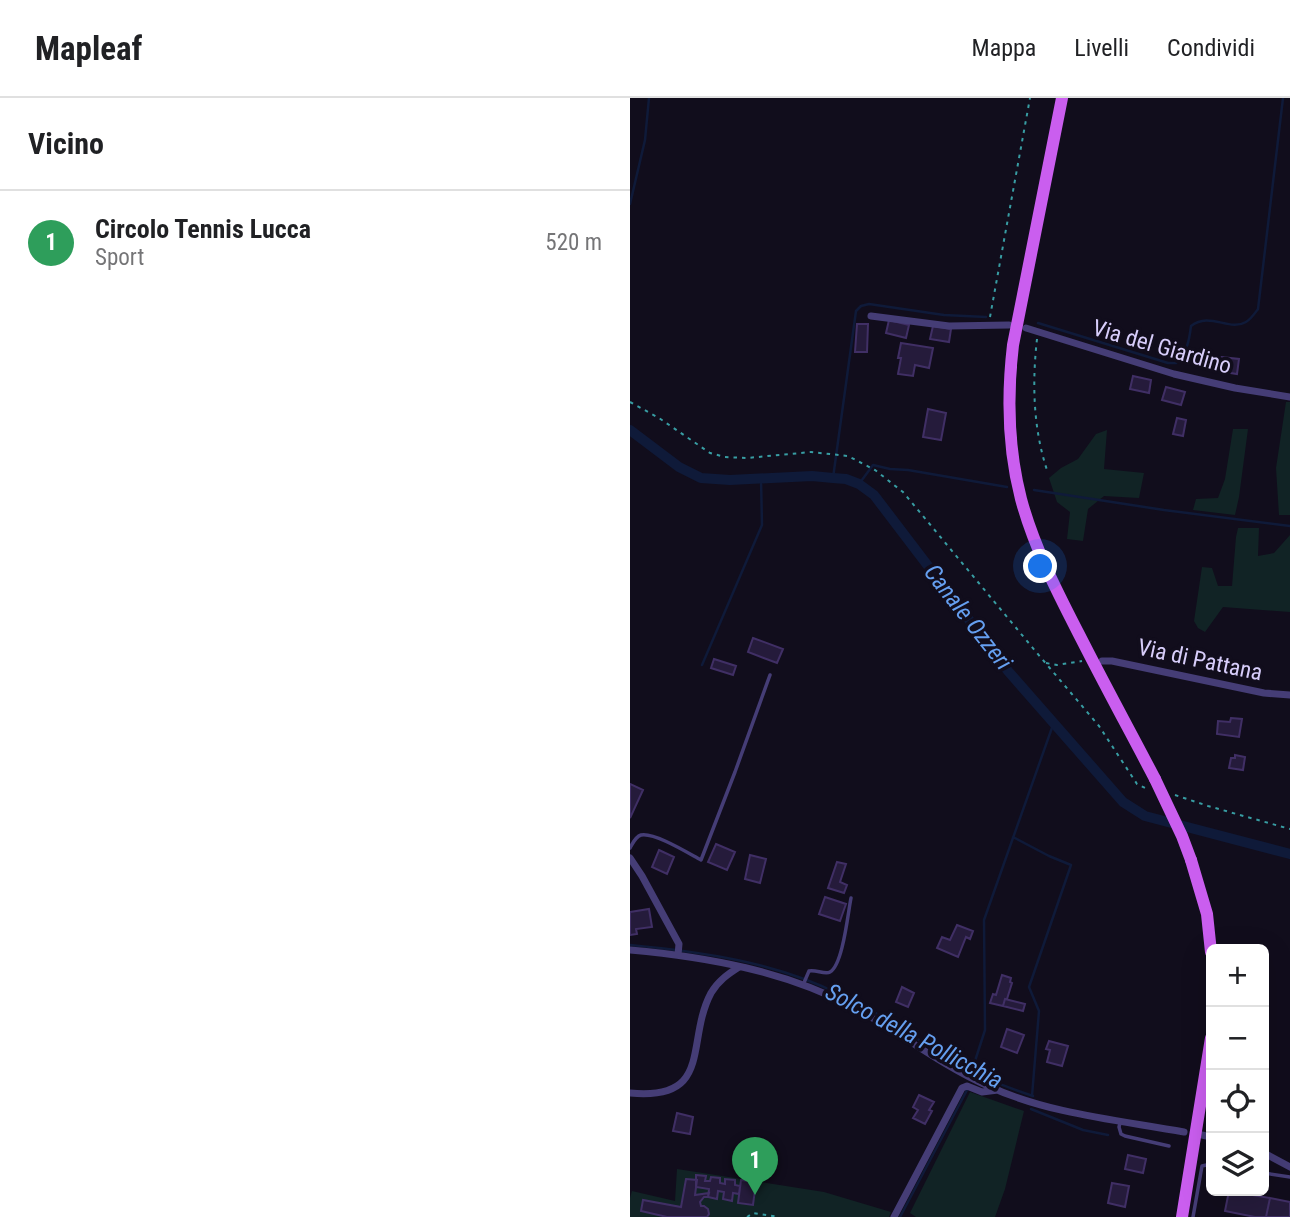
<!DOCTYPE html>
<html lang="it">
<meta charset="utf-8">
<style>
:root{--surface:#fff;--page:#f2f2f2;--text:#202124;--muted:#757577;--line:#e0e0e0;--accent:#ea580c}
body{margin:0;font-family:"Roboto Condensed",sans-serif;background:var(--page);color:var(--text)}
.controls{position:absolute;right:21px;bottom:21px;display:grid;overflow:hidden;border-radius:10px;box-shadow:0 7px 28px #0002}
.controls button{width:63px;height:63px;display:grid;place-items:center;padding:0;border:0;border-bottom:2px solid var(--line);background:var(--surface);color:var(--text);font:35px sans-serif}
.you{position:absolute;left:411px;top:469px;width:24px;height:24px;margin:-18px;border:5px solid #fff;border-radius:50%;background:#1a73e8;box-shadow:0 0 0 10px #1a73e833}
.badge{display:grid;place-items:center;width:46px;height:46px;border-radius:50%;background:var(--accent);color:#fff;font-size:23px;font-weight:700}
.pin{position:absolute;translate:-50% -58px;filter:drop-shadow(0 2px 4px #0008)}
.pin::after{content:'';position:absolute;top:37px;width:24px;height:21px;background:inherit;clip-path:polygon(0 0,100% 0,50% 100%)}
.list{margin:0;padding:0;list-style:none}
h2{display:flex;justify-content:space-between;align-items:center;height:91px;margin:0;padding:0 28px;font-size:30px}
h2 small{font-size:23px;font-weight:400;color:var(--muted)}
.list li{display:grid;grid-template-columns:46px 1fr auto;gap:21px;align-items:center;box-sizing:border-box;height:105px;padding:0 28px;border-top:2px solid var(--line)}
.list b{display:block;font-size:26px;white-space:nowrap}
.list p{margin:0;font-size:23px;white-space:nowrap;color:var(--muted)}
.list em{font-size:23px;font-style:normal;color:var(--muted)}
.icon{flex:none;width:38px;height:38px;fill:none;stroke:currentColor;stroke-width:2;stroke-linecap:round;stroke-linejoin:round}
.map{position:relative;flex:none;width:660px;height:1119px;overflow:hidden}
header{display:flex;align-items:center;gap:42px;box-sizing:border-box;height:98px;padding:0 35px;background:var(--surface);border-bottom:2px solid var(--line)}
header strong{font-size:33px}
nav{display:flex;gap:38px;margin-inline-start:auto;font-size:24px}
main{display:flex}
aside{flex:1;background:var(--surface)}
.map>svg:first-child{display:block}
.green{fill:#112325}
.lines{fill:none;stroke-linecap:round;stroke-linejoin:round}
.stream{stroke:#0f1a39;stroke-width:2.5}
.canal{stroke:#0f1a39;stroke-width:10}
.building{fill:#251b3b;stroke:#402f65;stroke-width:2}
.path{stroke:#389da3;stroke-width:2;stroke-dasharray:3.5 5;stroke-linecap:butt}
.service{stroke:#453d76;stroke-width:3.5}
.minor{stroke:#453d76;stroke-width:7}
.primary{stroke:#ca5eef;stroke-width:12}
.primary-bridge{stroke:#ca5eef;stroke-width:12}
.labels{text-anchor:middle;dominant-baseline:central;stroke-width:7;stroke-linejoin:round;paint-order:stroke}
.street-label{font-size:23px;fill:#d7cdfa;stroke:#110d1c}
.water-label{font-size:24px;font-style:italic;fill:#659ff0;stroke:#110d1c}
</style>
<header>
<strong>Mapleaf</strong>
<nav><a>Mappa</a><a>Livelli</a><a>Condividi</a></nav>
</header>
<main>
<aside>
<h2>Vicino<small></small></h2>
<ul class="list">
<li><span class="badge" style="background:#2e9e5b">1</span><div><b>Circolo Tennis Lucca</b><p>Sport</p></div><em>520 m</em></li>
</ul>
</aside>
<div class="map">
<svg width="660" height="1119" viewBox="0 0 660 1119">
<rect width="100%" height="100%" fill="#110d1c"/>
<!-- green -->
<path class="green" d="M656 304H660V417H649L646 370Z
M603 331H618L609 399 605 417 563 412 566 401 588 400 595 381Z
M477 332 474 371 514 375 509 400 474 398 458 411 453 443 437 441 440 414 427 404 419 380 431 370 448 361 466 336Z
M608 430H629L628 458 644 455 660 437V514L593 509 575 534 568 530 564 523 572 469 582 470 588 488H602L606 439Z
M340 994 394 1013 375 1091 365 1119H286L280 1115Z
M47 1071 194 1094 261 1114 259 1119H0V1100L2 1093 45 1103Z"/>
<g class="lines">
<!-- stream -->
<path class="stream" d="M0 106 15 42 19 0
M408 225 538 265H546C557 254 559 244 561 228 580 213 599 234 616 224 621 221 625 215 628 211L653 0
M203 380 226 213 231 208 239 206 314 217 356 219
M229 386 243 367 260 371 278 372 377 389
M404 392 534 412 660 428
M72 567 132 427 131 381
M383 739 419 758 441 767 399 889 409 913 402 998
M0 847C73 854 145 864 211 897 235 908 258 922 281 936 292 944 303 953 316 961 344 977 373 988 403 998
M345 963 355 932 354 822 424 624
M401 1011 453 1032 478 1037
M270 1119 337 992"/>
<!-- canal -->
<path class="canal" d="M0 332 49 369 71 380 100 382 182 378 203 380 216 381 229 386 244 397 378 573 493 704 515 718 660 756"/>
</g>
<!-- building -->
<path class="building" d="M259 222 279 227 276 240 256 235Z
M227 226H238L237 254H225Z
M303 228 321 231 319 244 300 241Z
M271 245 303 250 299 270 285 267 283 278 268 276 271 260H268Z
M591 259 609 261 607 276 588 273Z
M503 278 521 282 519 295 500 291Z
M536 289 555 294 551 307 532 302Z
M298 311 316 315 311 342 293 339Z
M547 320 556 322 553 338 543 336Z
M123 540 153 551 147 565 118 554Z
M84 561 106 568 103 577 81 570Z
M601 620 612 621 609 639 587 636 588 623 600 624Z
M605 657 615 659 613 672 599 670 601 660H605Z
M0 686 13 692 0 720Z
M86 746 105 754 97 772 78 764Z
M29 752 44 759 37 776 22 769Z
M120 757 136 761 130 785 115 781Z
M207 764 216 766 210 784 217 787 214 795 198 790Z
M195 799 216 806 210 823 189 816Z
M19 811 22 829 6 831 7 836 0 837V814Z
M327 827 343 833 340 841 336 839 328 859 307 850 312 839 320 842Z
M372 877 381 880 380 884 382 885 377 901H375L373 908 360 905 363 896 366 897Z
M272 889 284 895 278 909 266 904Z
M375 901 395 906 393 913 373 908Z
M377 931 394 937 387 955 371 949Z
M419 943 438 948 432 968 417 964 420 952 416 951Z
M289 997 304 1004 299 1012 302 1013 295 1026 283 1020 288 1012 283 1009Z
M47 1015 63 1019 60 1036 43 1033Z
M498 1057 516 1061 513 1075 495 1071Z
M66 1077 76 1078 75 1083H80L81 1079 90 1080V1085L95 1086V1081L105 1082V1087L110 1088 109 1096 103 1095 102 1103 93 1101 94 1094 88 1093 87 1101 78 1099 79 1091 66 1089Z
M56 1081 67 1082 65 1097 79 1095 78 1099H74L70 1104 71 1108H74L78 1111 79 1116 77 1119H37L11 1113 13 1102 51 1109Z
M111 1082 126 1084 123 1107 108 1105Z
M482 1085 499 1088 495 1109 478 1105Z
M599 1093 640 1100 636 1119H625L595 1113Z
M640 1100 660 1104V1119H636Z"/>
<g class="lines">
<!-- path -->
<path class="path" d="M360 219 400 0
M407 241C402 285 403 332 418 375
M0 304 29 320 80 355 95 359 117 360 181 354 218 358 245 372 273 394 407 555 469 628 507 686 519 692
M416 565 427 567 452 563
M545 697 578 708 660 731
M117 1119 123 1115 149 1119"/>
<!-- service -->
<path class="service" d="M0 750C3 745 5 739 11 737 24 734 58 755 71 762L105 674 140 577
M173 887 179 873C185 871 195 877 200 874 213 867 218 814 221 800
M490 1025 489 1029 491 1036 495 1038 539 1048
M634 1075 660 1079
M563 1119 572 1068 581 1066"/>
<!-- minor -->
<path class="minor" d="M241 218 319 228 379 227
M396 230 544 276 605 290 660 299
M472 563H482L634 595 660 597
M0 760 12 778 49 846 48 857
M0 852C77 859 156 873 225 910 270 934 310 967 358 988 419 1016 488 1022 554 1034
M0 995C84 1003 55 944 81 895 88 883 98 876 109 869
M572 1037 581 1039
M634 1055 660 1069
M264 1119 332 990 337 988 352 994 368 992"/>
<!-- primary -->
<path class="primary" d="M432 0 383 247C377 298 378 351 391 401 405 453 431 501 455 548 478 593 502 637 525 681
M561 762 577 816 581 854
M552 1119 581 940"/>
<!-- primary-bridge -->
<path class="primary-bridge" d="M525 681 552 738 561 762"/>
</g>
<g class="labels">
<!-- street labels -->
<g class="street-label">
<text transform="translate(532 249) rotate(16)">Via del Giardino</text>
<text transform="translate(570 562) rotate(12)">Via di Pattana</text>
</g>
<!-- water labels -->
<g class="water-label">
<text transform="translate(338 519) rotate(52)">Canale Ozzeri</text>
<text transform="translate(284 938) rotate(28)">Solco della Pollicchia</text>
</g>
</g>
</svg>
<div class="controls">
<button>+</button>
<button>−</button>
<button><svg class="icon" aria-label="locate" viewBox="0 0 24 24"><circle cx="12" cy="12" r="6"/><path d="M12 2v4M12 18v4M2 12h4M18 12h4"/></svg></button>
<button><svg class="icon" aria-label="layers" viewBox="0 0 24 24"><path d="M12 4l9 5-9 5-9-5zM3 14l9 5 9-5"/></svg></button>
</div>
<div class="you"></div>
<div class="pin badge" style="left:125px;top:1097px;background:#2e9e5b">1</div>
</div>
</main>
